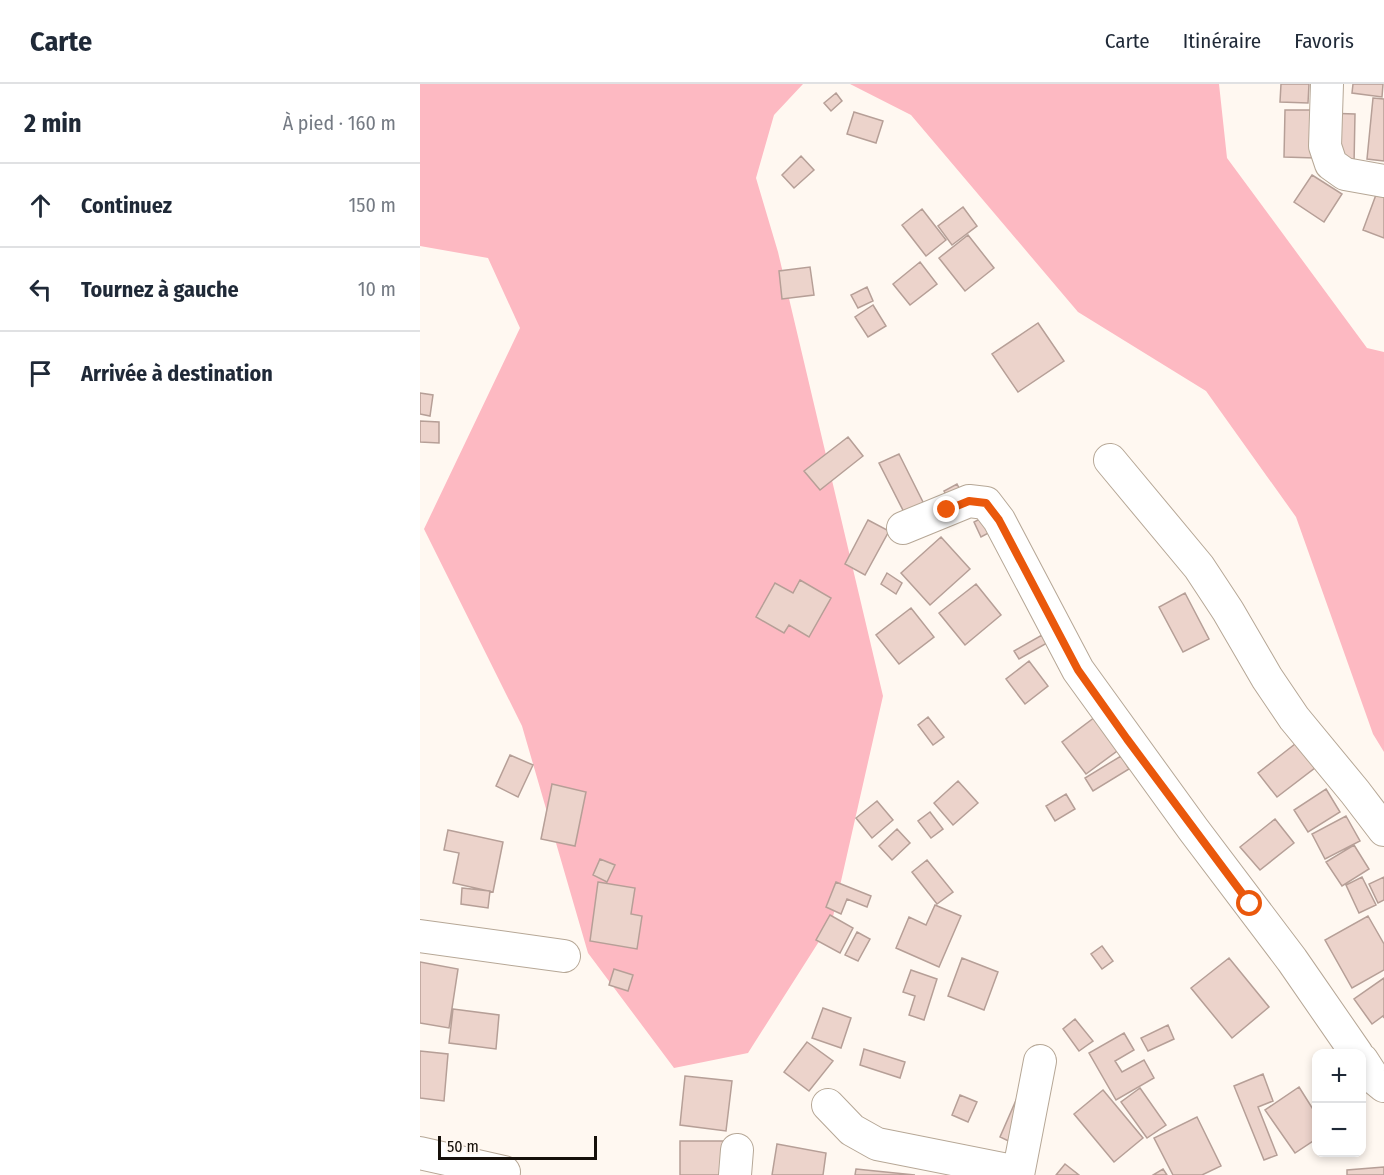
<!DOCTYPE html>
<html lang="fr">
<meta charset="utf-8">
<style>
:root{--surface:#fff;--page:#f6f6f7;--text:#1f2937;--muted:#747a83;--line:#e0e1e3}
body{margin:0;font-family:"Fira Sans Condensed",sans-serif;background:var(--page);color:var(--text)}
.controls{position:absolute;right:18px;bottom:18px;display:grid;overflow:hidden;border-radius:12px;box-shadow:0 3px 9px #0003}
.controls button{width:54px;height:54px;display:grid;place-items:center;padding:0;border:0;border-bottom:2px solid var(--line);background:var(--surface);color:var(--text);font:30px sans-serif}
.scale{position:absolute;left:18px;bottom:15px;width:159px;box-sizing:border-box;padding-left:6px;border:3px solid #16100a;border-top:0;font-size:16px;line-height:21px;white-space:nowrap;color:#16100a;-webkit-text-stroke:4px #fff8f1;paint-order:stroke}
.stop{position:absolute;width:18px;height:18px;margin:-14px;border:4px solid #ea580c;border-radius:50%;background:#fff}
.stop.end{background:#ea580c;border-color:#fff;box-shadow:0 2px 6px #0008}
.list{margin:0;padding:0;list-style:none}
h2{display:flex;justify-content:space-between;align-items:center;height:78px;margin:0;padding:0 24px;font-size:26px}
h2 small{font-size:20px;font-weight:400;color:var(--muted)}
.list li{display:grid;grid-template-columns:39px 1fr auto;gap:18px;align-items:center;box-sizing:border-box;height:84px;padding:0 24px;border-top:2px solid var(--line)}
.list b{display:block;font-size:22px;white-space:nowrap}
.list em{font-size:20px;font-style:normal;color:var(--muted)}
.icon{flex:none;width:33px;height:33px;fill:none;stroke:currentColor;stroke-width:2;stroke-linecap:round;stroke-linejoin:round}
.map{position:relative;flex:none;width:964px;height:1091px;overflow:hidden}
header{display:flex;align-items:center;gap:36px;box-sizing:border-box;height:84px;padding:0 30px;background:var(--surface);border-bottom:2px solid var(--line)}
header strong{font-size:28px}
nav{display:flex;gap:33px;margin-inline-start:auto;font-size:21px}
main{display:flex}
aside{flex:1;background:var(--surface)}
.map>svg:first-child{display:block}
.green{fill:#fdb9c2}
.building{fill:#ecd3cb;stroke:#b69f97;stroke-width:1.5}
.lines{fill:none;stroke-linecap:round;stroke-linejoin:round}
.minor-casing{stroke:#b6a796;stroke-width:34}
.minor{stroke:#fff;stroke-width:32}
.route{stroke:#ea580c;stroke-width:8}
</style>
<header>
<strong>Carte</strong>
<nav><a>Carte</a><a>Itinéraire</a><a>Favoris</a></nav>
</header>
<main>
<aside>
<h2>2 min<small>À pied · 160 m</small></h2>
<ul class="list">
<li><svg class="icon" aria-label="ahead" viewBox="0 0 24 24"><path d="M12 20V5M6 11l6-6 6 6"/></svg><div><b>Continuez</b></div><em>150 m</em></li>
<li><svg class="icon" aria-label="left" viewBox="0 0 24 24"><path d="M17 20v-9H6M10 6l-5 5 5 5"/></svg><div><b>Tournez à gauche</b></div><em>10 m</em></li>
<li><svg class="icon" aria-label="arrive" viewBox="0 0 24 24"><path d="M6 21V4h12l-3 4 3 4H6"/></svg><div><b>Arrivée à destination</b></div></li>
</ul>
</aside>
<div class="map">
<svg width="964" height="1091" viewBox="0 0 964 1091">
<rect width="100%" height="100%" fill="#fff8f1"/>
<!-- green -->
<path class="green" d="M0 0H383L354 31 336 94 358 168 463 612 412 837 328 969 254 984 168 869 102 642 4 445 100 244 68 174 0 162Z
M430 0H799L807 74 947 264 964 268V668L953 650 876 433 786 307 658 228 491 31Z"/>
<!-- building -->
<path class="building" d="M861 0H889L888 19 860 18Z
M933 0H963L962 13 932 9Z
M416 9 422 17 411 27 404 19Z
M953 14 964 15V77L947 75Z
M865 26H896L895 74 864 73Z
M434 28 463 37 456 59 427 50Z
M904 29 935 30 934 81 902 80Z
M381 72 394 86 374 104 362 91Z
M892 91 922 110 904 138 874 118Z
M957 108 964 111V154L943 146Z
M543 123 557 142 532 161 518 142Z
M502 125 526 156 506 172 482 141Z
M548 151 574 184 545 207 519 174Z
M500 178 517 200 490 221 473 200Z
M390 183 394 211 362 215 359 187Z
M447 203 453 217 438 224 431 211Z
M453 221 466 242 448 253 435 233Z
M618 239 644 277 598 308 572 270Z
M0 309 13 311 10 332 0 330Z
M0 337 19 338V359L0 358Z
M428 353 443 372 400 406 384 387Z
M479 370 510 432 491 442 459 379Z
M537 400 545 415 532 422 524 407Z
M569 430 576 445 561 453 554 438Z
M448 436 469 447 445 491 425 480Z
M521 453 550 485 510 521 481 489Z
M467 489 482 499 476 510 461 500Z
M380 496 411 514 389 553 369 541 364 549 336 533 355 499 373 509Z
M556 500 581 531 545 561 519 529Z
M765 509 789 555 763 568 739 523Z
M491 524 514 553 479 580 456 551Z
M622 551 627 559 599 575 594 567Z
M609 577 628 602 605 620 586 595Z
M683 627 708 659 666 690 642 658Z
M508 633 524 653 513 661 498 641Z
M889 649 908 674 857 713 838 689Z
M90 671 113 681 98 713 76 702Z
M701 672 709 685 673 707 665 694Z
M538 697 558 719 533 741 514 719Z
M132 700 166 708 155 762 121 755Z
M906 705 920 728 888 748 874 726Z
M646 710 655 725 635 737 626 722Z
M457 717 473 736 452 754 436 734Z
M510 728 523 745 511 754 498 737Z
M926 732 940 757 905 775 892 750Z
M855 735 874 759 840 786 820 763Z
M477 745 490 759 472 776 459 762Z
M28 746 83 758 73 808 33 799 39 769 24 766Z
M934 761 949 785 922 802 906 778Z
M180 775 195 781 187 798 173 791Z
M507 776 533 808 517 820 492 788Z
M942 793 956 821 939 829 926 801Z
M964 793V816L958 819 949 800Z
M178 798 215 804 211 830 222 832 217 865 170 857Z
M416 798 451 812 447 823 427 815 421 830 406 823Z
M42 804 70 807 68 824 41 820Z
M515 821 541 832 519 883 476 864 489 833 506 841Z
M410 831 433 844 420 869 396 856Z
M948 832 964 860V886L932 904 905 856Z
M437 848 450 855 438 877 425 871Z
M682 862 693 877 682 885 671 870Z
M542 874 578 888 564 926 528 912Z
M809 874 849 923 812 954 771 904Z
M0 878 38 885 29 944 0 939Z
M194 885 213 891 208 907 189 901Z
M491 886 517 895 504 936 489 931 495 912 483 908Z
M964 894V934L963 932 952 940 934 915Z
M403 924 431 934 421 964 392 954Z
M33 925 79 931 76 965 29 959Z
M655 935 673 957 659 967 643 945Z
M748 941 754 955 728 967 721 954Z
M704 949 714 966 695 977 702 988 724 976 734 994 696 1016 669 969Z
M387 958 413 977 389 1007 364 988Z
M444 965 485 978 480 994 440 981Z
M0 967 28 970 24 1017 0 1014Z
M843 990 853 1017 838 1023 857 1071 844 1076 814 1002Z
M265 992 312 997 306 1047 260 1041Z
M879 1003 896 1030V1055L875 1069 845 1026Z
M720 1004 746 1041 727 1054 701 1018Z
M683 1006 723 1054 694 1078 654 1030Z
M600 1007 597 1061 580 1053Z
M540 1011 557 1018 548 1038 532 1031Z
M777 1033 801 1082 782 1091H753L734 1054Z
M260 1057H305L306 1091H260Z
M357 1060 406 1069 403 1091H352Z
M645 1080 659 1091H636Z
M964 1083V1091H927V1086Z
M436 1085 495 1091H435Z
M743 1085 747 1091H733Z"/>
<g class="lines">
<!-- minor casing -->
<g class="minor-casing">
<path id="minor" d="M907 0 905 62 911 80 925 90 964 97
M690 376 779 483 808 527 847 594 874 634 935 708 964 746
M483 444 549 417 566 419 579 436 658 586 773 745 872 876 937 970
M0 852 144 872
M942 976 953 993 964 1002
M408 1021 432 1046 457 1060 598 1088
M0 1069 84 1088
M315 1091 317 1066
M598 1091 620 977"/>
</g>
<!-- minor -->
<use href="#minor" class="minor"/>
</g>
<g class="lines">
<!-- route -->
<path class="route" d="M527 426 549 417 566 419 579 436 658 586 707 655 830 820"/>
</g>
</svg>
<div class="controls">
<button>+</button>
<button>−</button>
</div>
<div class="scale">50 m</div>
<div class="stop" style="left:830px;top:820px"></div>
<div class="stop end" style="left:527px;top:426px"></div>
</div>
</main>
